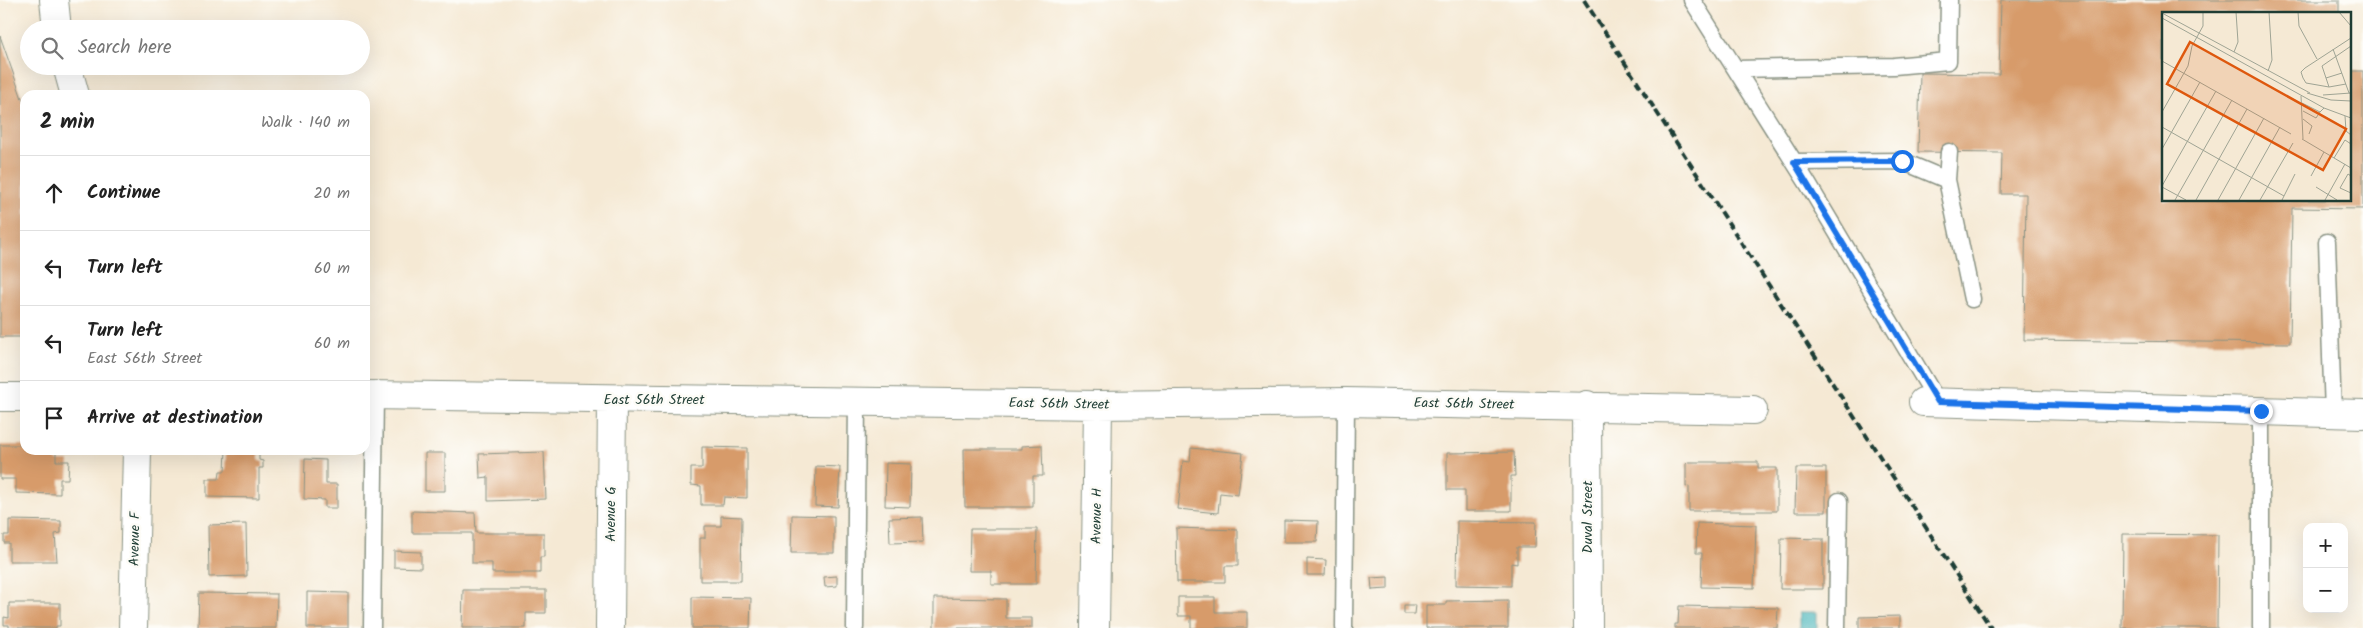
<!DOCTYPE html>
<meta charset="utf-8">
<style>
:root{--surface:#fff;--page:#f6f6f6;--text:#222;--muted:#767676;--line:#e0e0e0}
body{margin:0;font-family:Kalam,sans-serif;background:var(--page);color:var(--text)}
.controls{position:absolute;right:15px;bottom:15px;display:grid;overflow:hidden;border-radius:10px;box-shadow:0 5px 20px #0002}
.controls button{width:45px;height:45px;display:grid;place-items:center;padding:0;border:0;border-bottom:1px solid var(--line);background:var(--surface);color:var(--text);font:25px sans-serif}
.stop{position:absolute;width:15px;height:15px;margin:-11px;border:4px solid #1a73e8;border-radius:50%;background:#fff}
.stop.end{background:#1a73e8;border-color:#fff;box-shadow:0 1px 5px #0008}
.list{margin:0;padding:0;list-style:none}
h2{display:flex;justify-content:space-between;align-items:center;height:65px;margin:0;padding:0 20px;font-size:21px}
h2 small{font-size:16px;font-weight:400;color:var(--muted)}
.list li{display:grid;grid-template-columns:32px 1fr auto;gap:15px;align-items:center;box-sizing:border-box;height:75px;padding:0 20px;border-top:1px solid var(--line)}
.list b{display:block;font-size:19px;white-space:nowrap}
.list p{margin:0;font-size:16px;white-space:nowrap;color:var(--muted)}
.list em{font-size:16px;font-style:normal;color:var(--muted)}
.icon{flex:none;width:28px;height:28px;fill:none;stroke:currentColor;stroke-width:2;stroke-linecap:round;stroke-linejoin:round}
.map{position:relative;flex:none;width:2363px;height:628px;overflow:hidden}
.search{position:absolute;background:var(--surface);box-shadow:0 5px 20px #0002;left:20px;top:20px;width:350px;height:55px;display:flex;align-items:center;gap:12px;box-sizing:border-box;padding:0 18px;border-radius:28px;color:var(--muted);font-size:19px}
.panel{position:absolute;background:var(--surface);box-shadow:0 5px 20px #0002;left:20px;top:90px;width:350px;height:365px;border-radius:15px}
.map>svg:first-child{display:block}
.water{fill:#43b3b9;stroke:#317876}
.building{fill:#d79b6b}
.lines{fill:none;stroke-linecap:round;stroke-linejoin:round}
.service-casing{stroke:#8a9384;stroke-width:19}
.minor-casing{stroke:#8a9384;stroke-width:30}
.tertiary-casing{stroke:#8a9384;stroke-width:30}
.service{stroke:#fff;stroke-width:16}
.minor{stroke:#fff;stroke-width:28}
.tertiary{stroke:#fff;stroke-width:28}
.rail{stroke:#1f3d34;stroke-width:4;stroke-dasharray:8 4;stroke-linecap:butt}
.route{stroke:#1a73e8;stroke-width:6}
.labels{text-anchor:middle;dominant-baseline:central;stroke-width:5;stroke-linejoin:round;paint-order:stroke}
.street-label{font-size:14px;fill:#1f3d34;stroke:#fdfcf7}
.inset-road{fill:none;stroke:#9fa494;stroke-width:1}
.view{fill:#de580e;fill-opacity:0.15;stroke:#de580e;stroke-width:2.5}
.inset-edge{fill:none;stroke:#1f3d34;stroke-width:2.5}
</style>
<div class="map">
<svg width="2363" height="628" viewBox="0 0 2363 628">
<rect width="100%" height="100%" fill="#fdfcf7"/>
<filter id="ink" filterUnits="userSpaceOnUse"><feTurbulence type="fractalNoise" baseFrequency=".02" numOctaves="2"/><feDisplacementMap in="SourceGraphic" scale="10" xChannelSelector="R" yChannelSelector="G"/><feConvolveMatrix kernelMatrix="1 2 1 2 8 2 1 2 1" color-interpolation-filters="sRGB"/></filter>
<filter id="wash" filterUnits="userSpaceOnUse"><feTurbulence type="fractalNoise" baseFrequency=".0096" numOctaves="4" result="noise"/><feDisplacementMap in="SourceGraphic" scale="20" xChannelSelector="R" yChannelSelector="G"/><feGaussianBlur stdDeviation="1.12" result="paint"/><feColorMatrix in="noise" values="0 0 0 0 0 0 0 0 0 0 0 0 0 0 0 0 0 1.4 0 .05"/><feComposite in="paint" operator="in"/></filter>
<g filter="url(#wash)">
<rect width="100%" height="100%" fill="#f5e9d4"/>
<!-- water -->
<path class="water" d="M1799 612H1817V628H1799Z"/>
<g id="blocks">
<!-- building -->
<path class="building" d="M2001 0H2339V14H2163V200H2349V71H2363V209L2292 208 2290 343 2024 340 2026 194H2001L2002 153 1918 152 1920 73 1999 74Z
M0 36 25 107V337H0Z
M0 445H25V450H56V461H69L68 479H60V494L16 493V479H0Z
M1042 445 1043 476H1033V507H965L964 449H1022V446Z
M702 447 747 448V498L724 497 723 505H701V486L691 485V468H702Z
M1191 448 1243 453 1238 495 1220 493 1218 513 1178 509 1183 461 1190 462Z
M226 450H259V460L263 461V468H259V498L207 497V479H219L220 471H225Z
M544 452 546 499 488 501V477L480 478 479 454Z
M1514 452 1515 476H1511V511H1465V490H1447V453Z
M425 453H445V491H425Z
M305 459 326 460V484H337V508H325V500L304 499Z
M1688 462H1758V468H1777V511H1689V486L1686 487V464Z
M886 463 911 464 910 507 885 506Z
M816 466 840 467 838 507 815 506Z
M1796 468H1826V512H1795Z
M412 511 475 513 476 533H544V557H540V573H492V563H472V533H412Z
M792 515 834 516V553H791Z
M721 516 742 517 741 581H700V538H705V526H721Z
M922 517 923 542 890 543 889 518Z
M9 520 61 521V533L55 534 57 561H9V543H4V535H9Z
M1284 520 1318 521 1317 542H1284Z
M1457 521 1536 522 1535 547H1517V564L1511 563V586L1456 585Z
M1697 523 1756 525 1754 588 1701 587 1702 553H1696Z
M246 524 247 576 209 577 208 525Z
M1176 528 1238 530V566H1225V582H1177Z
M970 529H1037L1036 584H991V571H969Z
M2123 534 2218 535 2217 628H2122Z
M1781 538 1823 539V589H1780Z
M394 551 421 552V568L394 567Z
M1307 559 1326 560 1325 575H1307Z
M837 576V586L825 587 824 577Z
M1388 577V589L1372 590 1371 578Z
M463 590H546V613H526V628H462Z
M307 592 348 593V628H307Z
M199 593 277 594 276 628H198Z
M692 597 751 598 750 628H692Z
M1178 597H1215V612H1247V628H1191V616H1178Z
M934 598 1006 599V618H1032V628H934Z
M1508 600V628H1426V605H1446V601Z
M9 603H60V626H56V628H9V625H4V617L9 618Z
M1404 605H1415L1414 614H1404Z
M1679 606 1778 608 1777 628H1675V624H1678Z
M1900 616V628H1859V617Z"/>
</g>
</g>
<g filter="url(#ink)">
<use href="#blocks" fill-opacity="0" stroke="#8a9384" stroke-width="1"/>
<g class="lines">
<!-- service casing -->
<g class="service-casing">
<path id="service" d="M1692 0 1808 184 1938 402
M1736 69 1894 66 1948 61 1949 0
M1794 162 1902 161 1947 180 1972 299
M1947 180 1949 152
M2327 242 2333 413
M372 628 375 395
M855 628 857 400
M1344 628 1346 402
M1837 628 1839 501
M2261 628V411"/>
</g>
<!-- minor casing -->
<g class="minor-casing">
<path id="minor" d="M365 395 1098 405 1346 402 1753 410
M0 397H25
M1923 402 2363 414
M1587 405 1588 628
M610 628 612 399
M1095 628 1098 405"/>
</g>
<!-- tertiary casing -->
<g class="tertiary-casing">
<path id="tertiary" d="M54 0 57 29
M67 66 75 95
M133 628 137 450"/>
</g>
<!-- service -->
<use href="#service" class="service"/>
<!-- minor -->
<use href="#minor" class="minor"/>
<!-- tertiary -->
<use href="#tertiary" class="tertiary"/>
<!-- rail -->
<path class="rail" d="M1584 0 1991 628"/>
</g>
</g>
<g class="lines" filter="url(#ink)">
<!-- route -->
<path class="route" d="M1902 161 1794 162 1938 402 2261 411"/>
</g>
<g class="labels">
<!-- street labels -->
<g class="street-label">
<text x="654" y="400">East 56th Street</text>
<text transform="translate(1059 404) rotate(1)">East 56th Street</text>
<text transform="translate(1464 404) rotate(1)">East 56th Street</text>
<text transform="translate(611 514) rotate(-90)">Avenue G</text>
<text transform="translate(1097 516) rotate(-89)">Avenue H</text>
<text transform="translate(1588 517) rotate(-90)">Duval Street</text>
<text transform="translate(135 539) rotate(-89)">Avenue F</text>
</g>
</g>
<!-- overview -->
<g transform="translate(2162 12)">
<rect width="189" height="189" fill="#f5e9d4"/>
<path class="inset-road" d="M136 0 137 14 155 47M177 0 189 14M0 1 148 81M0 6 162 96 189 106M189 26 143 56 139 60 141 66 144 71 167 75 160 54 189 34M171 37 187 81M72 40 76 30 74 0M0 49 129 122M106 59 110 48 107 0M164 66 180 61M167 75 184 72M145 81 169 88 189 89M161 83 189 81M139 84 141 127M140 91 158 100 162 96M141 99 154 106 158 100M0 100 26 54 30 34 41 14V0M183 104 184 119 189 123M141 107 150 114 147 122M0 115 122 184M140 127 189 156M0 137 38 70M172 146 183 128 189 132M149 164 162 140M189 164 186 162 178 176 189 181M0 174 54 79M0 175 24 188M154 175 175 188M13 188 70 88M34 188 85 97M56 188 102 106M77 188 118 115M98 188 131 131M120 188 133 162M163 188 183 152"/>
<path class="view" d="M28 30 184 117 161 158 5 72Z"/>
<rect width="189" height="189" class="inset-edge"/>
</g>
</svg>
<div class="controls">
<button>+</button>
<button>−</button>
</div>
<div class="stop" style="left:1902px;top:161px"></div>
<div class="stop end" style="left:2261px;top:411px"></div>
<div class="search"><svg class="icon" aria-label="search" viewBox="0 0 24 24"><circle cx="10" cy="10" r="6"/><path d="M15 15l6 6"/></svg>Search here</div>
<section class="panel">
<h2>2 min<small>Walk · 140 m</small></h2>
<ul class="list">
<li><svg class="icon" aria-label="ahead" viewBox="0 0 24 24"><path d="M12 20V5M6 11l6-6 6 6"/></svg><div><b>Continue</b></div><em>20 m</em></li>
<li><svg class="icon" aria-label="left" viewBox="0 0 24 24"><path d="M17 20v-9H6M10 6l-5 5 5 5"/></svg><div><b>Turn left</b></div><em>60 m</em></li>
<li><svg class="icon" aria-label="left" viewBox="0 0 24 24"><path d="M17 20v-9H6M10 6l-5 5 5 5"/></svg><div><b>Turn left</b><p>East 56th Street</p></div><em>60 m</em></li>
<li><svg class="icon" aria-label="arrive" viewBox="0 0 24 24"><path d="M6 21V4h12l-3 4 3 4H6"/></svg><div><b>Arrive at destination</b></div></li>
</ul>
</section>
</div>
